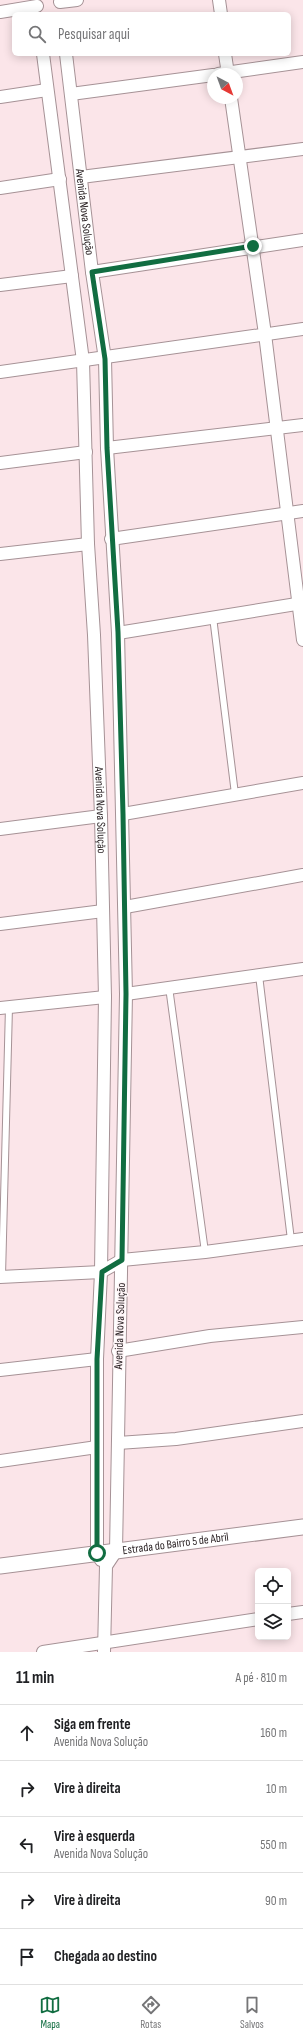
<!DOCTYPE html>
<html lang="pt">
<meta charset="utf-8">
<style>
:root{--surface:#fff;--page:#f2f2f2;--text:#202124;--muted:#757577;--line:#e0e0e0;--accent:#116d41}
body{margin:0;font-family:"Sofia Sans Condensed",sans-serif;background:var(--page);color:var(--text)}
.controls{position:absolute;right:12px;bottom:12px;display:grid;overflow:hidden;border-radius:6px;box-shadow:0 2px 10px #0003}
.controls button{width:36px;height:36px;display:grid;place-items:center;padding:0;border:0;border-bottom:1px solid var(--line);background:var(--surface);color:var(--text);font:20px sans-serif}
.compass{position:absolute;left:207px;top:68px;width:36px;height:36px;border-radius:50%;background:var(--surface);box-shadow:0 2px 10px #0003;rotate:139deg}
.stop{position:absolute;width:12px;height:12px;margin:-9px;border:3px solid #116d41;border-radius:50%;background:#fff}
.stop.end{background:#116d41;border-color:#fff;box-shadow:0 1px 4px #0008}
.list{margin:0;padding:0;list-style:none}
h2{display:flex;justify-content:space-between;align-items:center;height:52px;margin:0;padding:0 16px;font-size:17px}
h2 small{font-size:13px;font-weight:400;color:var(--muted)}
.list li{display:grid;grid-template-columns:26px 1fr auto;gap:12px;align-items:center;box-sizing:border-box;height:56px;padding:0 16px;border-top:1px solid var(--line)}
.list b{display:block;font-size:15px;white-space:nowrap}
.list p{margin:0;font-size:13px;white-space:nowrap;color:var(--muted)}
.list em{font-size:13px;font-style:normal;color:var(--muted)}
.icon{flex:none;width:22px;height:22px;fill:none;stroke:currentColor;stroke-width:2;stroke-linecap:round;stroke-linejoin:round}
.map{position:relative;flex:none;width:303px;height:1652px;overflow:hidden}
.search{position:absolute;background:var(--surface);box-shadow:0 2px 10px #0003;left:12px;right:12px;top:12px;height:44px;display:flex;align-items:center;gap:10px;box-sizing:border-box;padding:0 14px;border-radius:6px;color:var(--muted);font-size:15px}
.sheet{height:332px;background:var(--surface)}
nav{display:flex;justify-content:space-around;align-items:center;box-sizing:border-box;height:56px;border-top:1px solid var(--line);background:var(--surface);font-size:11px;color:var(--muted)}
nav a{display:grid;justify-items:center;gap:2px}
nav .on{color:var(--accent)}
.map>svg:first-child{display:block}
.lines{fill:none;stroke-linecap:round;stroke-linejoin:round}
.service-casing{stroke:#a69296;stroke-width:8}
.minor-casing{stroke:#a69296;stroke-width:14}
.tertiary-casing{stroke:#a69296;stroke-width:17}
.service{stroke:#fff;stroke-width:6}
.minor{stroke:#fff;stroke-width:12}
.tertiary{stroke:#fff;stroke-width:15}
.route{stroke:#116d41;stroke-width:5}
.labels{text-anchor:middle;dominant-baseline:central;stroke-width:3;stroke-linejoin:round;paint-order:stroke}
.street-label{font-size:12px;fill:#2a2224;stroke:#fff6f8}
</style>
<div class="map">
<svg width="303" height="1652" viewBox="0 0 303 1652">
<rect width="100%" height="100%" fill="#fbe5e9"/>
<g class="lines">
<!-- service casing -->
<g class="service-casing">
<path id="service" d="M213 617 235 794
M259 975 291 1240
M169 987 205 1252
M2 1276 9 1007"/>
</g>
<!-- minor casing -->
<g class="minor-casing">
<g id="minor">
<path d="M219 0 221 14"/>
<path d="M60 2 77 0"/>
<path d="M0 12 37 6"/>
<path id="s1" d="M43 54 83 361 88 544 94 635 101 816 105 997 101 1272 97 1359V1553L101 1560"/>
<path id="s2" d="M66 54 92 272 105 359 107 448 118 633 126 994 116 1551 106 1566 104 1652"/>
<path d="M225 54 228 74"/>
<path d="M218 74 303 62"/>
<path d="M71 94 213 75"/>
<path d="M0 97 47 90"/>
<path d="M231 98 265 334 303 640"/>
<path d="M81 177 303 149"/>
<path d="M0 188 60 179"/>
<path d="M92 272 303 240"/>
<path d="M0 285 72 276"/>
<path d="M0 372 303 329"/>
<path d="M107 448 303 425"/>
<path d="M0 463 86 452"/>
<path d="M111 539 303 511"/>
<path d="M0 554 88 544"/>
<path d="M118 633 303 603"/>
<path d="M123 814 303 783"/>
<path d="M0 829 101 816"/>
<path d="M125 907 303 875"/>
<path d="M0 924 103 911"/>
<path d="M126 994 303 969"/>
<path d="M0 1008 105 997"/>
<path d="M0 1277 101 1272 122 1260 205 1252 303 1239"/>
<path d="M118 1351 210 1336 303 1327"/>
<path d="M0 1370 97 1359"/>
<path d="M118 1443 176 1439 303 1421"/>
<path d="M0 1461 97 1447"/>
<path d="M288 1614 303 1612"/>
<path d="M43 1652 258 1619"/>
</g>
</g>
<!-- tertiary casing -->
<g class="tertiary-casing">
<g id="tertiary">
<path id="s3" d="M0 1566 303 1527"/>
</g>
</g>
<!-- service -->
<use href="#service" class="service"/>
<!-- minor -->
<use href="#minor" class="minor"/>
<!-- tertiary -->
<use href="#tertiary" class="tertiary"/>
</g>
<g class="lines">
<!-- route -->
<path class="route" d="M97 1553V1359L102 1272 122 1260 126 994 123 814 118 632 107 448 105 359 92 272 253 246"/>
</g>
<g class="labels">
<!-- street labels -->
<g class="street-label">
<text stroke="none"><textPath href="#s2" startOffset="159">Avenida Nova Solução</textPath></text>
<text stroke="none"><textPath href="#s1" startOffset="759">Avenida Nova Solução</textPath></text>
<text transform="translate(120 1326) rotate(-88)">Avenida Nova Solução</text>
<text stroke="none"><textPath href="#s3" startOffset="177">Estrada do Bairro 5 de Abril</textPath></text>
</g>
</g>
</svg>
<div class="controls">
<button><svg class="icon" aria-label="locate" viewBox="0 0 24 24"><circle cx="12" cy="12" r="6"/><path d="M12 2v4M12 18v4M2 12h4M18 12h4"/></svg></button>
<button><svg class="icon" aria-label="layers" viewBox="0 0 24 24"><path d="M12 4l9 5-9 5-9-5zM3 14l9 5 9-5"/></svg></button>
</div>
<svg class="compass" viewBox="-18 -18 36 36"><path d="M0-13l5 13h-10z" fill="#e53935"/><path d="M0 13l5-13h-10z" fill="#757577"/></svg>
<div class="stop" style="left:97px;top:1553px"></div>
<div class="stop end" style="left:253px;top:246px"></div>
<div class="search"><svg class="icon" aria-label="search" viewBox="0 0 24 24"><circle cx="10" cy="10" r="6"/><path d="M15 15l6 6"/></svg>Pesquisar aqui</div>
</div>
<section class="sheet">
<h2>11 min<small>A pé · 810 m</small></h2>
<ul class="list">
<li><svg class="icon" aria-label="ahead" viewBox="0 0 24 24"><path d="M12 20V5M6 11l6-6 6 6"/></svg><div><b>Siga em frente</b><p>Avenida Nova Solução</p></div><em>160 m</em></li>
<li><svg class="icon" aria-label="right" viewBox="0 0 24 24"><path d="M7 20v-9h11M14 6l5 5-5 5"/></svg><div><b>Vire à direita</b></div><em>10 m</em></li>
<li><svg class="icon" aria-label="left" viewBox="0 0 24 24"><path d="M17 20v-9H6M10 6l-5 5 5 5"/></svg><div><b>Vire à esquerda</b><p>Avenida Nova Solução</p></div><em>550 m</em></li>
<li><svg class="icon" aria-label="right" viewBox="0 0 24 24"><path d="M7 20v-9h11M14 6l5 5-5 5"/></svg><div><b>Vire à direita</b></div><em>90 m</em></li>
<li><svg class="icon" aria-label="arrive" viewBox="0 0 24 24"><path d="M6 21V4h12l-3 4 3 4H6"/></svg><div><b>Chegada ao destino</b></div></li>
</ul>
</section>
<nav>
<a class="on"><svg class="icon" aria-label="map" viewBox="0 0 24 24"><path d="M3 6l6-2 6 2 6-2v14l-6 2-6-2-6 2zM9 4v14M15 6v14"/></svg>Mapa</a>
<a><svg class="icon" aria-label="directions" viewBox="0 0 24 24"><path d="M12 3l9 9-9 9-9-9zM9 14v-3h6M13 9l2 2-2 2"/></svg>Rotas</a>
<a><svg class="icon" aria-label="saved" viewBox="0 0 24 24"><path d="M7 4h10v16l-5-4-5 4z"/></svg>Salvos</a>
</nav>
